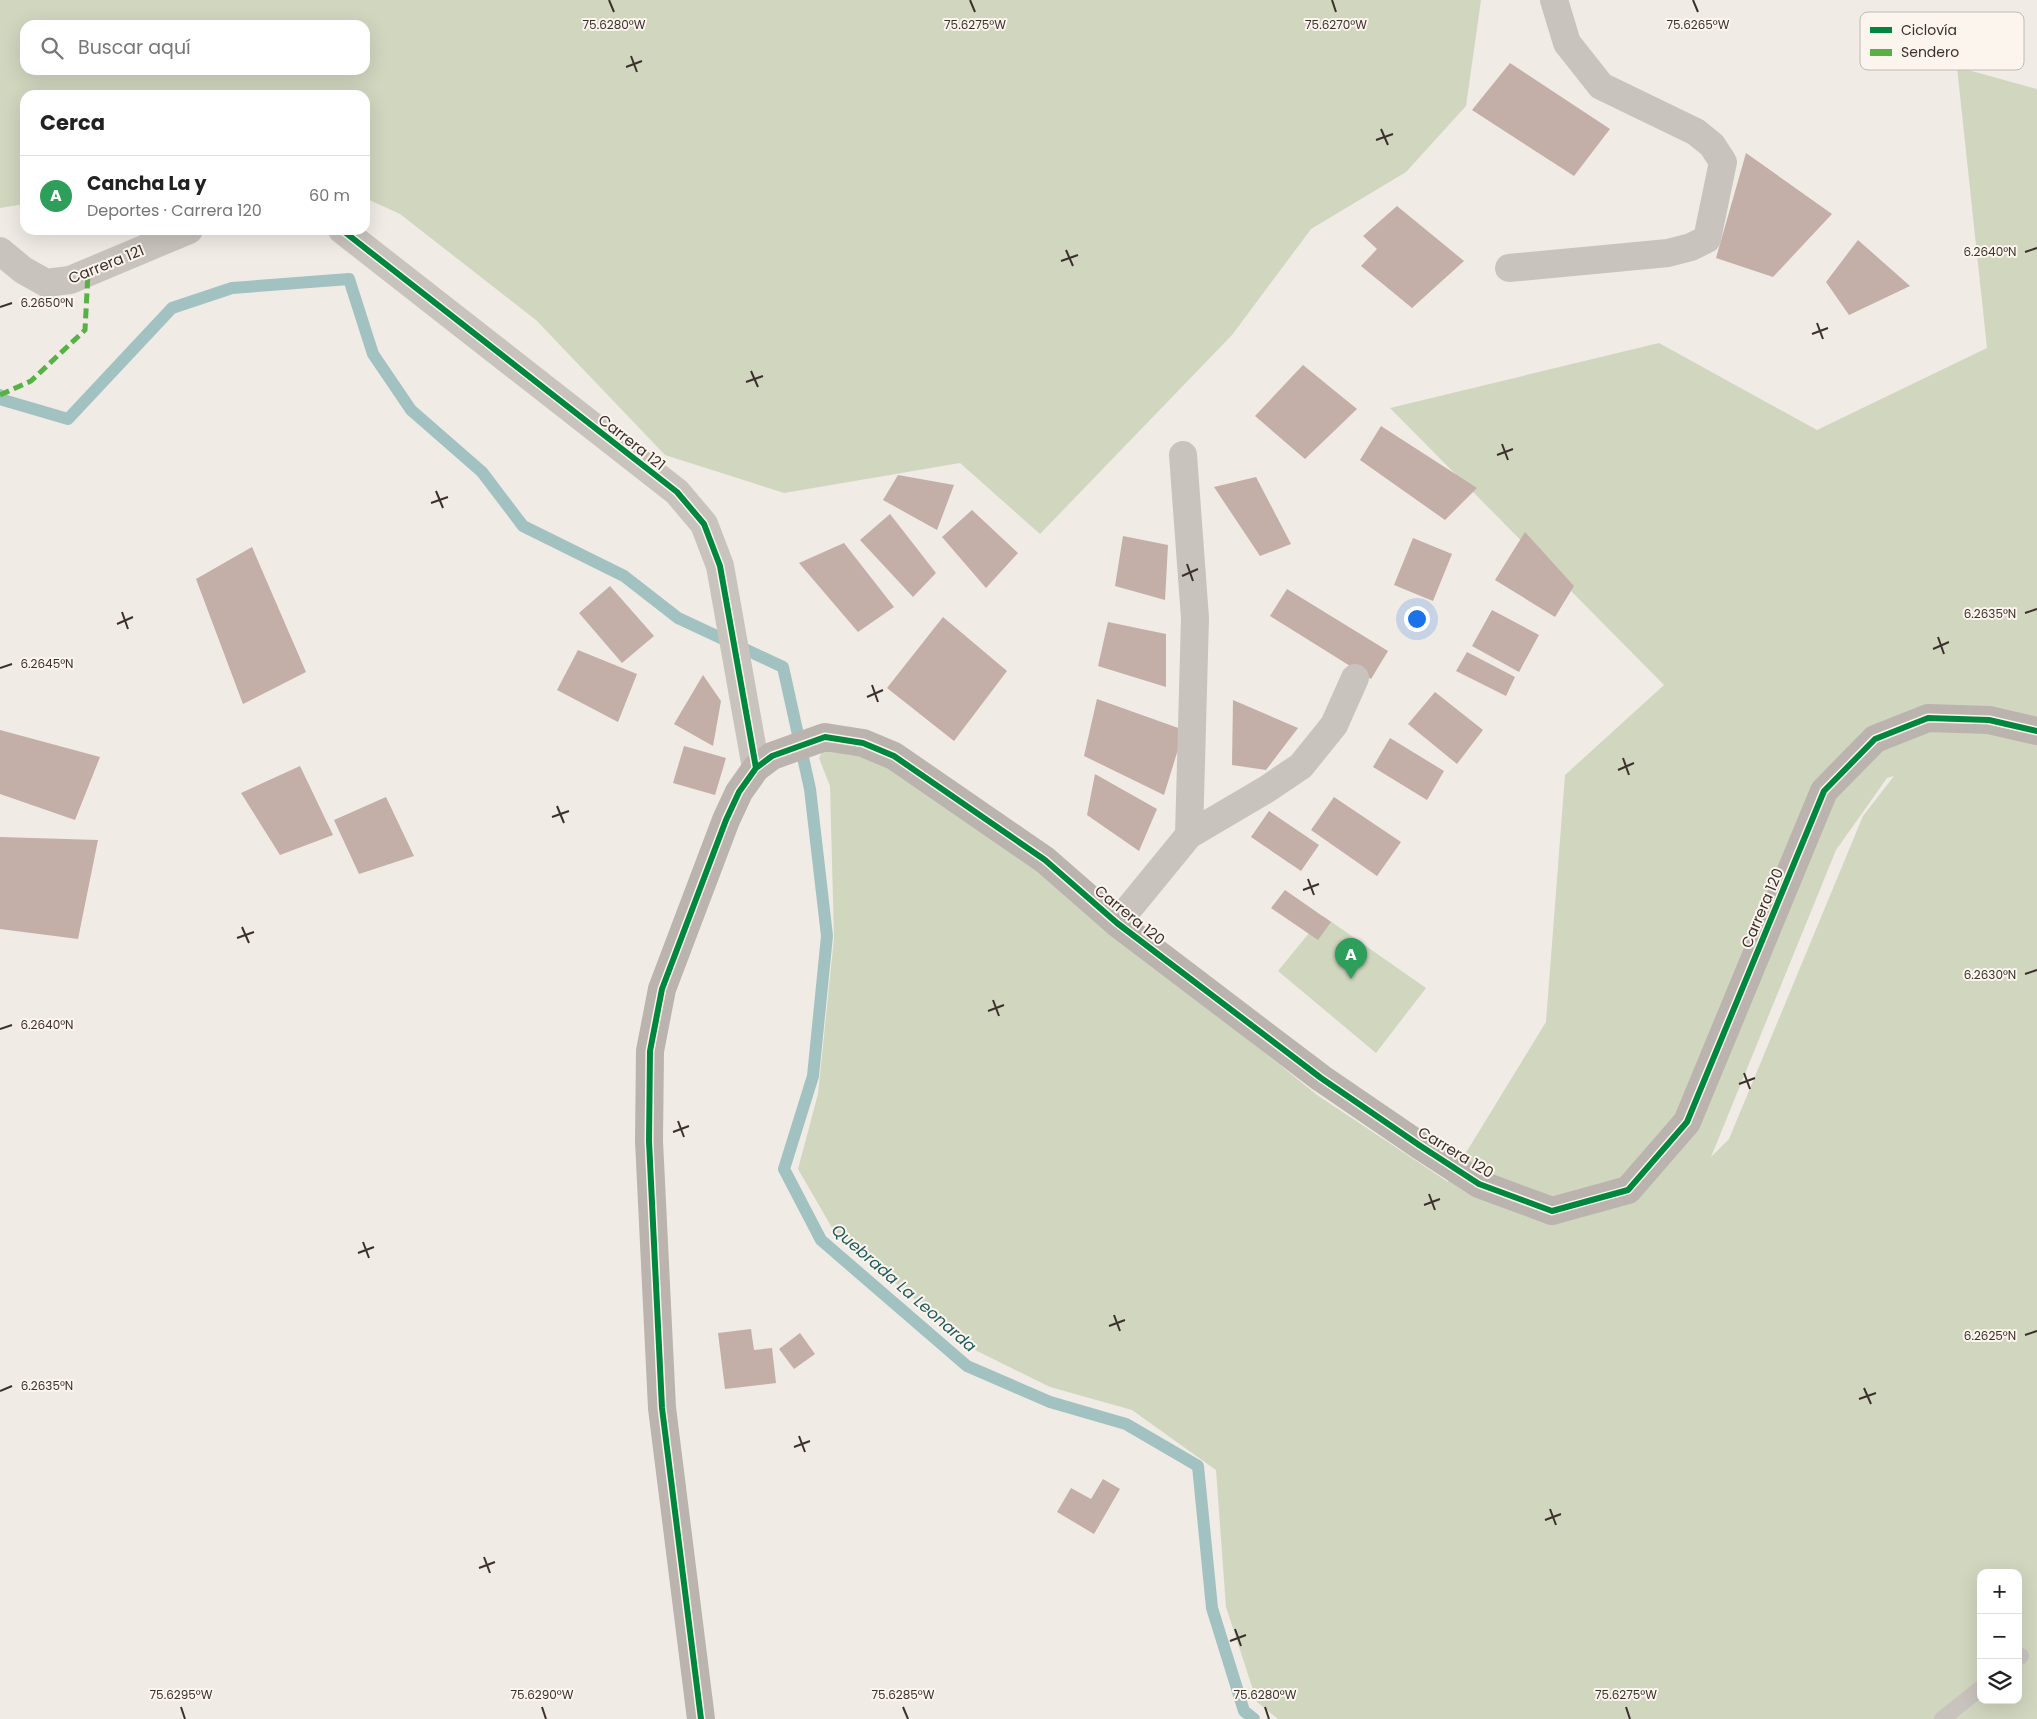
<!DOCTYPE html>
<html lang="es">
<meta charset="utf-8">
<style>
:root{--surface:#fff;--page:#f2f2f2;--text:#222;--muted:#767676;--line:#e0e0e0;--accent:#0f766e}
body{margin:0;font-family:Poppins,sans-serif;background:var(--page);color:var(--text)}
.controls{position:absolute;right:15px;bottom:15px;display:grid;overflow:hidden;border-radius:10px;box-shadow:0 5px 20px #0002}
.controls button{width:45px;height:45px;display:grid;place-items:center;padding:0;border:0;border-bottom:1px solid var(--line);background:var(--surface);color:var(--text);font:25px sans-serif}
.you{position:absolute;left:1416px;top:618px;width:18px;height:18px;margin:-12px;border:4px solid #fff;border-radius:50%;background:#1a73e8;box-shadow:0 0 0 8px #1a73e833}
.badge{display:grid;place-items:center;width:32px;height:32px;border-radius:50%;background:var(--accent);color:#fff;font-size:16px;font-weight:700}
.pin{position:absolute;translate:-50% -41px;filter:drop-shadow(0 1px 2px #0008)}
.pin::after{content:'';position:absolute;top:26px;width:18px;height:15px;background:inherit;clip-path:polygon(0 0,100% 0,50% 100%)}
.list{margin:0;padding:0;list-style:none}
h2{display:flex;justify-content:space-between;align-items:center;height:65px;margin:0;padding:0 20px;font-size:21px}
h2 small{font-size:16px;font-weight:400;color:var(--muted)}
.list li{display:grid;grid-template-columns:32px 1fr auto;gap:15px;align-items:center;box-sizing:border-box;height:80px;padding:0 20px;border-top:1px solid var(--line)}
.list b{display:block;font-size:19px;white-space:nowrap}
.list p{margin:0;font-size:16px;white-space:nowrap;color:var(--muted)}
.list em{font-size:16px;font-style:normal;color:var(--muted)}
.icon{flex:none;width:28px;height:28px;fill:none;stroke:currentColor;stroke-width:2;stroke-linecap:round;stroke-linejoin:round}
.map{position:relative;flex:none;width:2037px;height:1719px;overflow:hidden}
.search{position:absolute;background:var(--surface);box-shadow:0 5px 20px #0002;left:20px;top:20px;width:350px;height:55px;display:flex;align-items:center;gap:12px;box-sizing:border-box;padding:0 18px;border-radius:15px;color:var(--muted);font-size:19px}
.panel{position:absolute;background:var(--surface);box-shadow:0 5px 20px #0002;left:20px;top:90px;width:350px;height:145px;border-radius:15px}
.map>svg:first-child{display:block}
.green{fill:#d1d6bf;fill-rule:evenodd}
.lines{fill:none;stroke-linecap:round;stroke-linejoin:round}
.stream{stroke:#a1c2c1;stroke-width:12}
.building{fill:#c3afa7}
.lane{stroke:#c9c3be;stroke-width:16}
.street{stroke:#c9c3be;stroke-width:28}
.secondary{stroke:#bab3ae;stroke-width:28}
.quiet{stroke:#57b246;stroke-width:5;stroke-dasharray:10 5;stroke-linecap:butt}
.cycleway-casing{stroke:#fbf5ee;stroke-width:9}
.cycleway{stroke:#00873e;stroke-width:6}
.ticks{fill:none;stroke:#3b302b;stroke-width:2}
.labels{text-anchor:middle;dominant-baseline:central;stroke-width:4;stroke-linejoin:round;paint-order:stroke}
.street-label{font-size:15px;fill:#3b302b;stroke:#fbf5ee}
.water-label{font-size:16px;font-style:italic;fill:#1f5a5e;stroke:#fbf5ee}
.key{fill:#fbf5ee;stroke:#c1bab4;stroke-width:1}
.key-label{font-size:14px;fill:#3b302b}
.ticks-label{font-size:12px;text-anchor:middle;fill:#3b302b;stroke:#fbf5ee;stroke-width:4;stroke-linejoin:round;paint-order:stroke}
</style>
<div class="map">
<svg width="2037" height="1719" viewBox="0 0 2037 1719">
<rect width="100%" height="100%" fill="#f0ebe5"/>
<!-- green -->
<path class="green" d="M0 0H1481L1466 106 1406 172 1311 229 1232 335 1040 534 960 463 784 493 665 455 536 320 400 214 365 198V95H25V204L0 208ZM25 25H365V70H25Z
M1957 67 2037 89V1719H1278L1257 1702 1226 1607 1216 1470 1132 1410 1050 1387 977 1351 835 1233 798 1169 818 1094 834 938 830 786 819 758 823 750 836 746 940 789 1317 1095 1448 1182 1546 1022 1565 775 1664 685 1390 408 1659 343 1817 430 1987 348ZM1894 776 1863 816 1729 1139 1711 1157 1836 850 1887 778ZM1981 1573H2018V1700H1981Z
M1323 916 1426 988 1376 1053 1278 971Z"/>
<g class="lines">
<!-- stream -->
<path class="stream" d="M0 395 3 400 68 419 172 308 232 288 349 279 373 354 411 410 482 472 523 526 624 576 678 618 783 667 810 789 827 936 813 1076 784 1169 821 1240 967 1366 1050 1402 1126 1424 1198 1466 1212 1608 1244 1711 1254 1719"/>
</g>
<!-- building -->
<path class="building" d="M1510 63 1610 129 1574 176 1472 110Z
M1746 153 1832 214 1773 277 1716 258Z
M1397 206 1464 261 1412 308 1361 266 1377 249 1363 236Z
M1858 240 1910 286 1849 315 1826 282Z
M1303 365 1357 409 1305 459 1255 416Z
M1381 426 1477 488 1445 520 1360 460Z
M898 475 954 485 937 530 883 500Z
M1256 477 1291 544 1260 556 1214 487Z
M972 510 1018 553 986 588 942 537Z
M890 514 936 573 913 597 860 540Z
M1525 532 1574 586 1555 617 1495 580Z
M1123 536 1168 545 1165 600 1115 586Z
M1413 538 1452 554 1433 601 1394 585Z
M844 543 894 607 858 632 799 563Z
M252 547 306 672 243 704 196 579Z
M610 586 654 636 622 663 579 613Z
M1287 589 1388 651 1371 679 1270 616Z
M1492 610 1539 635 1519 672 1472 646Z
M943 617 1007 671 954 741 887 688Z
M1108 622 1166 634V687L1098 666Z
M578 650 637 674 618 722 557 690Z
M1467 652 1515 677 1506 696 1456 671Z
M703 675 721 701 713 746 674 724Z
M1435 692 1483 730 1457 764 1408 724Z
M1097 699 1184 730 1164 795 1084 756Z
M1233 700 1298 728 1266 770 1232 765Z
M0 730 100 757 75 820 0 794Z
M1390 738 1444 771 1427 800 1373 767Z
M684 746 726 758 715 795 673 783Z
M300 766 333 835 280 855 241 793Z
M1095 774 1157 809 1139 851 1087 815Z
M386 797 414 856 359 874 334 820Z
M1334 797 1401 842 1377 876 1311 830Z
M1269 811 1319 845 1301 871 1251 837Z
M0 837 98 840 78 939 0 929Z
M1285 890 1331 922 1318 940 1271 908Z
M751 1329 754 1350 772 1348 776 1383 725 1389 718 1333Z
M800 1333 815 1354 794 1369 779 1349Z
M1103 1479 1120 1489 1094 1534 1057 1512 1071 1488 1091 1499Z"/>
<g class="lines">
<!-- lane -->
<path class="lane" d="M2018 1658 2021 1656
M1942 1719 1981 1688"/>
<!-- street -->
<path class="street" d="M342 230 677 492 704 524 720 566 756 768
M0 251 23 270 46 283 70 280 189 230
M1509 268 1668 253 1691 247 1707 239 1723 162 1712 145 1696 132 1601 86 1567 43 1554 0
M1183 455 1195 618 1189 835
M1117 923 1189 835 1267 789 1301 766 1334 725 1355 678"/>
<!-- secondary -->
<path class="secondary" d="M701 1719 662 1408 649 1141 650 1051 662 989 726 820 739 792 756 768 772 756 825 737 863 743 894 756 1045 860 1117 923 1321 1078 1419 1145 1479 1184 1552 1211 1628 1190 1687 1122 1824 791 1875 739 1928 718 1989 720 2037 731"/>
<!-- quiet -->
<path class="quiet" d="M0 395 31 381 85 330 88 273"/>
<!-- cycleway casing -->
<g class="cycleway-casing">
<path id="cycleway" d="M342 230 677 492 704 524 720 566 756 768
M701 1719 662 1408 649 1141 650 1051 662 989 726 820 739 792 756 768 772 756 825 737 863 743 894 756 1045 860 1117 923 1321 1078 1419 1145 1479 1184 1552 1211 1628 1190 1687 1122 1824 791 1875 739 1928 718 1989 720 2037 731"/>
</g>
<!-- cycleway -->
<use href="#cycleway" class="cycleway"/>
</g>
<!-- ticks -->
<path class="ticks" d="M609 0 614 12M970 0 975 12M1332 0 1336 12M1693 0 1698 12M631 56 637 72M626 67 642 61M1381 129 1388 145M1376 140 1393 134M1066 250 1073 266M2025 252 2037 248M1061 261 1078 255M0 307 12 303M1817 323 1823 339M1812 334 1828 328M751 371 758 387M746 382 763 376M1502 444 1508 460M1497 455 1513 449M436 491 443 508M431 503 448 497M1187 564 1193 581M1182 576 1198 569M122 612 128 629M2025 613 2037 609M117 624 133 617M1938 637 1944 654M1933 649 1949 642M0 668 12 664M872 685 878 702M867 697 883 690M1623 758 1629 775M1618 770 1634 763M557 806 564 823M552 817 569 811M1308 879 1314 895M1303 890 1319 884M242 927 249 943M237 938 254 932M2025 974 2037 970M993 1000 999 1016M988 1011 1004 1005M0 1029 12 1025M1744 1073 1750 1089M1739 1084 1755 1078M678 1121 684 1137M673 1132 689 1126M1429 1194 1435 1210M1424 1205 1440 1199M363 1242 369 1258M358 1253 374 1247M1114 1315 1120 1331M1109 1326 1125 1320M2025 1335 2037 1331M1864 1388 1871 1404M0 1391 12 1386M1859 1399 1876 1393M799 1436 805 1452M794 1447 810 1441M1550 1509 1556 1525M1545 1520 1561 1514M484 1557 490 1573M479 1568 495 1562M1235 1629 1241 1646M1230 1641 1246 1635M181 1707 185 1719M542 1707 546 1719M903 1707 908 1719M1265 1707 1269 1719M1626 1707 1630 1719"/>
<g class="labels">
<!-- street labels -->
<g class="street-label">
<text transform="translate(106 264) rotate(-22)">Carrera 121</text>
<text transform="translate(632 442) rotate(38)">Carrera 121</text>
<text transform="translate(1762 908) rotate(-67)">Carrera 120</text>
<text transform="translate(1130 915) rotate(39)">Carrera 120</text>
<text transform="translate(1456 1152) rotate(31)">Carrera 120</text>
</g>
<!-- water labels -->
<g class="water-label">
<text transform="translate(904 1288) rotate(41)">Quebrada La Leonarda</text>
</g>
</g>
<!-- legend -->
<rect x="1860" y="12" width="164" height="58" rx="8" class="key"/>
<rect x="1870" y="27" width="22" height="6" fill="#00873e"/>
<rect x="1870" y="49" width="22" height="7" fill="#57b246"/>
<g class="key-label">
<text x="1901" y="35">Ciclovía</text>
<text x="1901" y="57">Sendero</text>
</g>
<g class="ticks-label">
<text x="614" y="29">75.6280°W</text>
<text x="975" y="29">75.6275°W</text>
<text x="1336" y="29">75.6270°W</text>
<text x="1698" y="29">75.6265°W</text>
<text x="1990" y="256">6.2640°N</text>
<text x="47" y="307">6.2650°N</text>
<text x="1990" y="618">6.2635°N</text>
<text x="47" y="668">6.2645°N</text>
<text x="1990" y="979">6.2630°N</text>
<text x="47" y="1029">6.2640°N</text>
<text x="1990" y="1340">6.2625°N</text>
<text x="47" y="1390">6.2635°N</text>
<text x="181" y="1699">75.6295°W</text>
<text x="542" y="1699">75.6290°W</text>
<text x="903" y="1699">75.6285°W</text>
<text x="1265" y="1699">75.6280°W</text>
<text x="1626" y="1699">75.6275°W</text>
</g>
</svg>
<div class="controls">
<button>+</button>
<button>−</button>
<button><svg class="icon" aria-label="layers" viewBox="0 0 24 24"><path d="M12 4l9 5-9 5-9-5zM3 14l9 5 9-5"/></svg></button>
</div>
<div class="you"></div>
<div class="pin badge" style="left:1351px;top:979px;background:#2e9e5b">A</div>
<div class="search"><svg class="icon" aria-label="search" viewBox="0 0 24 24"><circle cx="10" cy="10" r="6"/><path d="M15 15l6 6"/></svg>Buscar aquí</div>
<section class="panel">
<h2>Cerca<small></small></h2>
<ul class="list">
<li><span class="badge" style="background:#2e9e5b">A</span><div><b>Cancha La y</b><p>Deportes · Carrera 120</p></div><em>60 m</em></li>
</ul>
</section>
</div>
